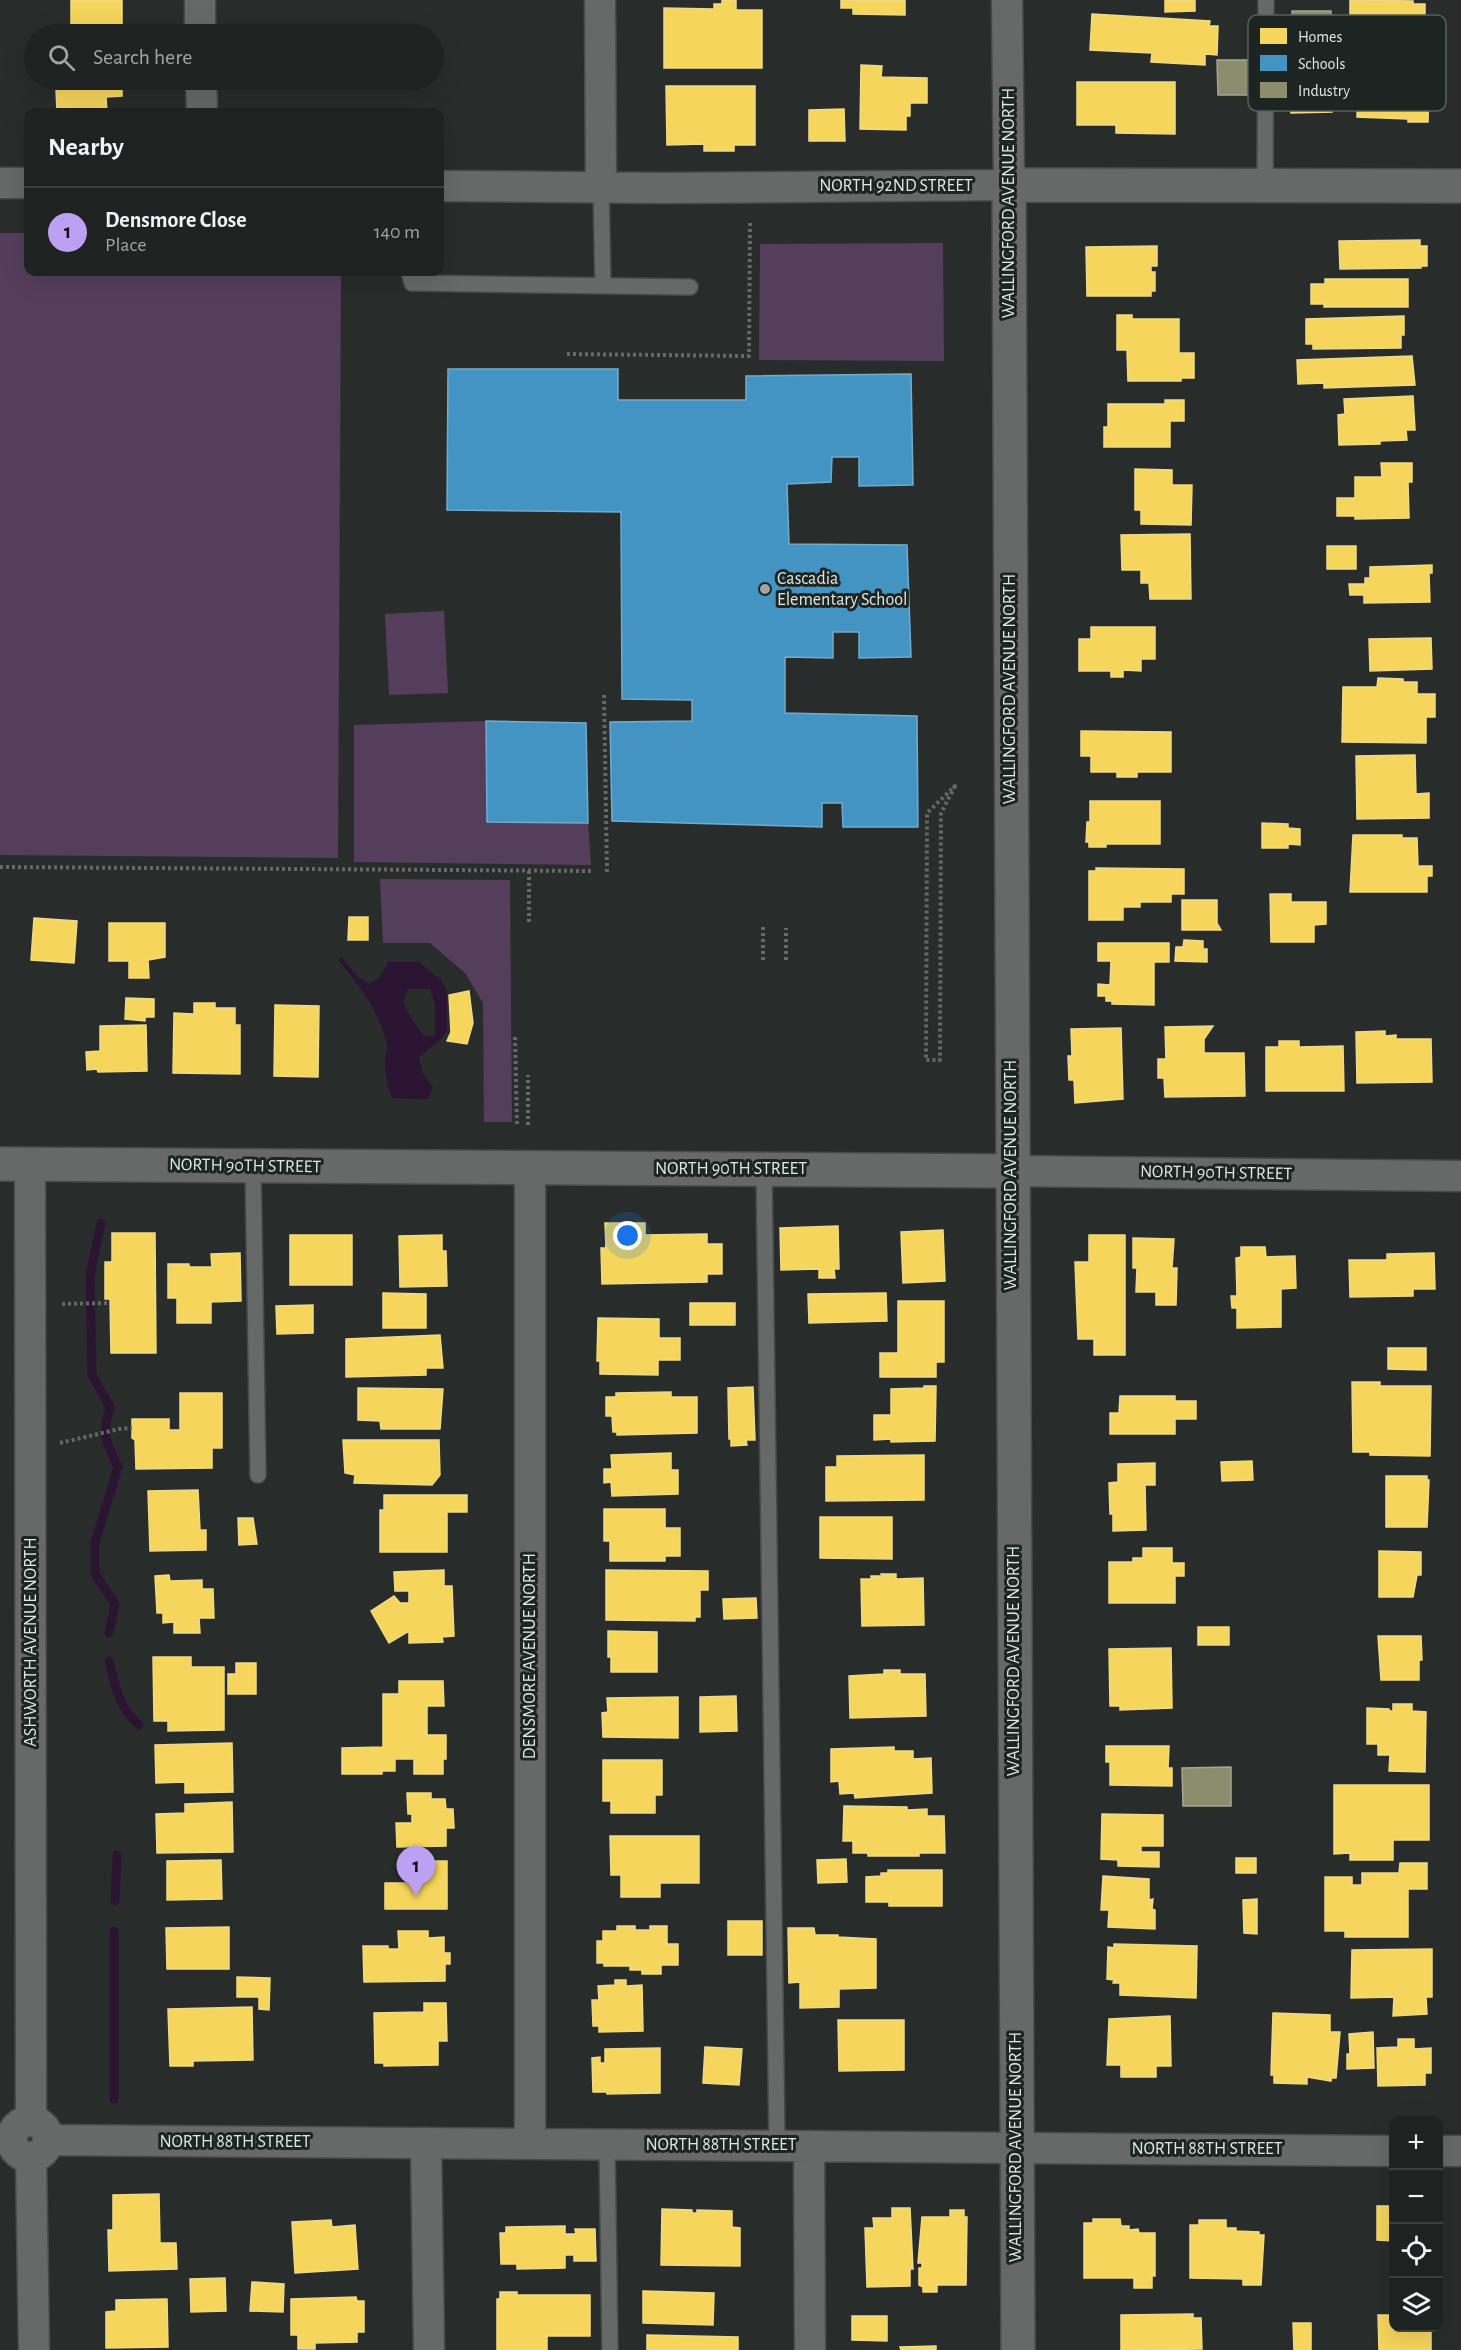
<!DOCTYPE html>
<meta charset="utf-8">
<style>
:root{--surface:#1e2220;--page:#262a29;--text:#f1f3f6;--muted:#a1a4a5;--line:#3c3f3e;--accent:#bca0f2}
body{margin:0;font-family:"Alegreya Sans",sans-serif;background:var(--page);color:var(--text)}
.controls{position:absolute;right:18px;bottom:18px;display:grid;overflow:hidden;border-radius:12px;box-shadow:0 6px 24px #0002}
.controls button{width:54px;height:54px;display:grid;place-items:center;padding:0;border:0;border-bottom:2px solid var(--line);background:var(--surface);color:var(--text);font:30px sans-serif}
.you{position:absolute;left:628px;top:1236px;width:21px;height:21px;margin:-15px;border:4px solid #fff;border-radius:50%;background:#1a73e8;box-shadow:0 0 0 9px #1a73e833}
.badge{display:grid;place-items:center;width:39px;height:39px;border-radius:50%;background:var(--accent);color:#111;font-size:20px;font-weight:700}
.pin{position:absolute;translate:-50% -50px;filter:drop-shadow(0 2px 3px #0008)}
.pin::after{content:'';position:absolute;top:32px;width:21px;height:18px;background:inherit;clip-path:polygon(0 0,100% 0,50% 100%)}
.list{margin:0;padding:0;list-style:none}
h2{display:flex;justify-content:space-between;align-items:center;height:78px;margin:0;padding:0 24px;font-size:26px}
h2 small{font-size:20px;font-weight:400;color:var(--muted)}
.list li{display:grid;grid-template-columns:39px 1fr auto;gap:18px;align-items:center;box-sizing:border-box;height:90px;padding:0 24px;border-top:2px solid var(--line)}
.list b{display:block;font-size:22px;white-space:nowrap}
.list p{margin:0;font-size:20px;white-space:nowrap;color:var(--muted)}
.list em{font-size:20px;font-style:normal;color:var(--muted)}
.icon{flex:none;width:33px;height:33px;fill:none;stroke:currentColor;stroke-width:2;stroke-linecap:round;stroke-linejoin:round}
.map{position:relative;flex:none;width:1461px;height:2350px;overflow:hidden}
.search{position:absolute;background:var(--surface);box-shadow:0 6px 24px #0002;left:24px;top:24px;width:420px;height:66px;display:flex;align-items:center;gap:15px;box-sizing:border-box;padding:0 21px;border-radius:33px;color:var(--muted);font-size:22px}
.panel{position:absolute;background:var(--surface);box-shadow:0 6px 24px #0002;left:24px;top:108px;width:420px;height:168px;border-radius:12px}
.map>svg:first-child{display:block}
.green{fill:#553e5c}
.water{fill:#2b1431;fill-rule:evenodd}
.homes{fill:#f6d55c;stroke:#efda85;stroke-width:1.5}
.schools{fill:#4393c3;stroke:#72accd;stroke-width:1.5}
.industry{fill:#8c8c6e;stroke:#a5a792;stroke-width:1.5}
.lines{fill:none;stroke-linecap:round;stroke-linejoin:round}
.stream{stroke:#2b1431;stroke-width:9}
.service-casing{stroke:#464b4a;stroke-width:18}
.minor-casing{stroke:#464b4a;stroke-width:33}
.tertiary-casing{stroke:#464b4a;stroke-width:36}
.path{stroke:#646866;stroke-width:4;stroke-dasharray:3 3;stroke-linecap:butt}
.service{stroke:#666968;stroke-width:15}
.minor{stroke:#666968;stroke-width:30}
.tertiary{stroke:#666968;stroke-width:33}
.poi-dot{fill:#a0a5a4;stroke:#1c2522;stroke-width:2}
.labels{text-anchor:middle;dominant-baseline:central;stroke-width:6;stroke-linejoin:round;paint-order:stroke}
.street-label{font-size:18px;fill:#e0e6e5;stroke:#1c2522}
.poi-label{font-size:18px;fill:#e0e6e5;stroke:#1c2522;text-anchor:start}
.key{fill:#1c2522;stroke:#575f5c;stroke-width:1.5}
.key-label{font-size:16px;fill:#e0e6e5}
</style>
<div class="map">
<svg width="1461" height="2350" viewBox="0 0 1461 2350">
<rect width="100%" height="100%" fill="#282d2b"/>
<!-- green -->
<path class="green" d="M0 233H28V272H341L338 858 0 855Z
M943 243 944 361 759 360 760 244Z
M444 611 448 693 389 695 385 614Z
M486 721 487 822 588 823 591 865 354 862V725Z
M380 879 510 880 512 1122H484L483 1003 465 973 430 943H383Z"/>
<!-- water -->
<path class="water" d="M342 957 358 977 369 984 378 979 389 962H419L441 980 447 991V1031L440 1040 419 1057 423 1074 433 1087 428 1099 392 1098C387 1084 385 1072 385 1057 386 1052 388 1049 387 1044 380 1012 358 984 338 960ZM408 989H430L435 1004V1036H424L411 1018 403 1002Z"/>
<!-- homes -->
<path class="homes" d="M71 0H122V28H71Z
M722 0H736V10H762V68H664V8L714 9V4H722Z
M841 0H905V15L853 14V8H841Z
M1165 0H1195V11L1165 12Z
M1350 0 1413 1V4H1425V17H1412V26H1350Z
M1092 14 1210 21 1209 26H1218L1217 55 1205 54V65L1151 62 1152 53 1090 50Z
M861 65 882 66 881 77 927 78V103H910V116H906V130L860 129Z
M1327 68V73H1331L1332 112 1291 113 1290 74H1293V69Z
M1358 79 1429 82 1428 122H1408V119L1357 117Z
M71 80H122V96L106 97 107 112H57L56 89H72Z
M1077 82H1175V134L1116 133V125H1077Z
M666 86H755V145H734V151H704V144L667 145Z
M844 109 845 141H809V110Z
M1420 240V246H1427V266H1421V268L1340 269 1339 241Z
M1157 246V266H1151V272H1155V291H1151V296H1087L1086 247Z
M1325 279H1408V307H1324V304H1311V284H1325Z
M1117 315H1132V319H1179V353H1194V378H1181V381H1128L1127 350H1117Z
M1404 316V335H1401V348L1313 349V344H1306V319Z
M1412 356 1415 385 1324 388V383L1298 384 1297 360Z
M1413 396 1415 430H1406L1407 440 1380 441V444L1339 445 1338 415 1345 414 1344 399Z
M1165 400H1184V421H1170V447H1104V427H1108V404H1165Z
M1381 463H1412V482H1408L1409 518 1355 519V516H1337V498H1355V477H1382Z
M1135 469 1172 470V485H1192L1191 525 1141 524V510H1135Z
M1190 534 1191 599H1150L1149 583H1141V570H1122L1121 535Z
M1327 546H1356V569H1327Z
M1432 565V573H1429L1430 602 1364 603V595H1350L1349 584H1365V578H1370V567Z
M1091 627H1155V659H1141V671L1123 670V677H1111V671H1079V639H1091Z
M1431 638 1432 669 1370 671 1369 639Z
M1378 678 1403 679V682H1417V694H1435V717H1426V743L1342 742 1343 687H1377Z
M1081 731 1171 732V772H1137V777H1117V772H1091V756H1081Z
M1415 755 1416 794 1429 793V818L1357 819 1356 756Z
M1090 801H1160V844H1106V847H1089V842H1086L1087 822H1090Z
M1262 823 1288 824V828L1300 829V845L1288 844V848H1262Z
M1353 835H1402V838H1417L1418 866H1432V876H1427V892H1350Z
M1096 868 1184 869V894H1171V902H1140V907H1123V920H1089V871H1096Z
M1270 894H1291V902H1326V924L1314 925V942H1271Z
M1182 900H1217V923L1221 930H1182Z
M349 917H368V940H348Z
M34 918 77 921 74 963 31 960Z
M109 923H165V957L148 960 149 978H129V961H109Z
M1184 940 1203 941V949H1207V962L1175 961 1176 947H1183Z
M1098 943H1169V962H1154V1005L1112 1004V1001H1106V996H1098V984L1110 985 1111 961H1098Z
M469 991 473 1023 467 1044 447 1041 451 1032 449 995Z
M126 998 154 999V1017H145V1021L125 1019Z
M194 1003H215V1008H235V1025H240V1074L173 1073 174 1013 194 1014Z
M275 1005 319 1006 318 1077 274 1076Z
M146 1025 147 1071 98 1072 97 1069 87 1070 86 1052 100 1051V1026Z
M1213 1026 1204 1039V1053H1244L1245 1096 1165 1097 1164 1078H1158V1059H1166L1165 1027Z
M1121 1028 1123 1099 1075 1103 1074 1080H1069L1068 1056H1072L1071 1029Z
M1385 1031V1036L1396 1035V1039H1431L1432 1082 1357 1083 1356 1032Z
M1279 1041H1299V1047L1343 1046 1344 1091H1266V1047H1279Z
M605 1223H645V1235L707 1234V1244H722V1274H707V1282L602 1284 601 1248H606Z
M838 1226 839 1269H834L835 1278H819V1269L781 1270 780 1228Z
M943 1230 945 1281 903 1283 901 1232Z
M112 1233H155L156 1353H111L110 1299H105V1262H112Z
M290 1235H352V1285H290Z
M442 1235V1251H446L447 1286 400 1287 399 1236Z
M1089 1235H1125V1355H1094V1339H1078L1075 1262H1089Z
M1133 1238 1174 1239 1172 1268H1177L1176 1305H1156V1292H1136L1137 1268H1133Z
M1241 1247H1265L1266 1257 1295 1256 1296 1288 1281 1289V1327L1237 1328V1308H1232L1231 1296H1237L1236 1258 1241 1257Z
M240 1253 241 1301 211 1302V1323H177V1298H168V1264H189V1267H212L211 1254Z
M1434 1253 1435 1289H1413V1296L1350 1297 1349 1260H1387V1254Z
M383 1293 426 1294V1328H383Z
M886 1293 887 1321 809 1323 808 1294Z
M898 1301H944V1362H936V1377H880V1353H898Z
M690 1303H735V1325H690Z
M313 1305V1333L277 1334 276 1306Z
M598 1318 659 1319V1338H680V1360H658V1375L600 1374V1361H597Z
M440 1335 443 1368H426V1375L346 1377V1339Z
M1388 1348H1426V1370L1388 1369Z
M1352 1382H1380V1386H1431L1430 1456 1370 1455V1452H1353Z
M924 1386H936L935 1441 891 1442V1439L874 1440V1415H891V1389L924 1388Z
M753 1387 755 1440H746L747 1445 731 1446V1439H729L728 1388Z
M358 1388 443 1389 440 1429H381L380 1421 358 1420Z
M671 1392V1397H697V1433L617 1435V1432H613L612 1416H606V1397H616V1393Z
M180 1393H222V1448H212V1468L136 1469 135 1440 132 1438V1419H169V1430H180Z
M1120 1396H1175V1401H1196V1419H1175V1434H1110V1413H1119Z
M343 1440H439L440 1475 432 1485 354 1483 355 1475 345 1473Z
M671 1453V1470H678V1494L612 1496 611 1482 604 1483V1469H612L611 1455Z
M924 1455V1500L826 1501V1467H837V1456Z
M1252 1461 1253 1480 1222 1481 1221 1462Z
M1155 1463V1485H1145L1146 1530 1113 1531V1514H1110L1109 1483 1118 1482V1464Z
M1386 1476H1427V1480H1429L1427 1527H1386Z
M198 1490 200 1530H206V1550L150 1551 148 1491Z
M384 1495H467V1512H447V1552H380V1510H384Z
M604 1509H665V1528H680V1556H665V1561H610V1541H604Z
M820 1517H892V1559L820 1558Z
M238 1518H253L257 1544 239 1545Z
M1143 1548H1172V1563H1184V1576H1175V1603H1109V1562H1133V1558H1143Z
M1379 1551 1421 1552V1575H1417L1413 1597H1379Z
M444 1570V1586H452L454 1636 442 1637 443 1642 409 1643V1631L389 1643 371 1611 394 1596 400 1603H409V1591H395L394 1572Z
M606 1570 708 1571V1590H700V1617H695V1621L606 1620Z
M881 1574H896V1579L923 1578 924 1625 862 1626 861 1579H871V1576H882Z
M169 1575 170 1581 202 1580V1589H213L214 1618H199L200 1633H174V1622L163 1623V1613H157L155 1576Z
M756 1598 757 1618 724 1619 723 1599Z
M1198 1627H1229V1645H1198Z
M608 1631 657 1632V1672H611V1657H608Z
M1378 1636H1421L1422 1660H1419V1680H1381Z
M1171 1648 1172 1708 1120 1710V1706H1110L1109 1649Z
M153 1657H191V1667H224V1730L168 1731V1721H154Z
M236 1663H256V1694H228V1674H236Z
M884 1670H900V1674H925L926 1716 850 1718 849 1676 884 1674Z
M399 1681H443L444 1706H427V1735H446V1759H443V1774H414V1759H395V1771H382V1774H342V1748L383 1747V1694H399Z
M736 1696 737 1731 700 1732V1697Z
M678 1697V1738L603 1737 602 1713 608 1712 607 1698Z
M1393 1704H1412V1711L1426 1712 1425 1772 1389 1771 1390 1755H1378V1744H1367V1708L1389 1709V1711H1393Z
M232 1743 233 1792 185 1793V1782L156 1783 155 1745Z
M1106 1746H1169L1168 1768H1172V1786L1110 1785V1762H1106Z
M894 1747V1751H913V1759L931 1758 932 1793 855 1798 854 1793 840 1794 839 1781 831 1782V1749Z
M603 1760H662V1795H655V1813H611V1801H603Z
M1334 1785H1429V1840H1393V1860H1350V1853L1334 1854Z
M407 1793H431V1799H445L446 1809H453L454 1828H446V1846L397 1847 396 1823H412V1814H408Z
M232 1802 233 1852 157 1853 156 1814 185 1813V1804Z
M844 1806 907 1807V1810L927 1809V1816H944L945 1853H919V1856H868V1853H853V1841H843Z
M1102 1814 1163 1815V1846H1141V1852H1159V1867L1118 1866V1860L1101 1859Z
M610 1836H699V1883H660V1897H621V1875H611Z
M1236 1858H1256V1873H1236Z
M846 1859 847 1882 818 1883 817 1860Z
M221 1860 222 1899 167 1900V1861Z
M408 1861H447V1909H385V1883H408Z
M1400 1863H1427V1889H1408V1937H1345V1931H1325V1877H1352V1885H1362V1873H1399Z
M888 1870H942V1906H889V1902H866V1877L881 1876V1873H888Z
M1103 1876 1149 1879V1900L1153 1899 1152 1909 1155 1910V1929L1108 1927 1109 1910H1101Z
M1257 1899V1934L1244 1933 1243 1900Z
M728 1921H762V1955H728Z
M617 1926H635V1930H650V1926H667V1944H678V1965H661V1974H642V1970H630V1966H604V1963H597V1941H603V1931H617Z
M229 1927V1969H167L166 1928Z
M788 1928H814L815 1935H838V1937L876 1939V1988L839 1989V2007L800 2008V1982L789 1983Z
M398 1931H428V1938L444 1937V1953H450V1964H445V1981L364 1982 363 1946H388V1949H399Z
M1114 1944 1197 1946 1196 1998 1120 1995V1983H1113L1114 1980 1107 1979 1108 1947 1114 1948Z
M1432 1949V1997H1426L1427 2014 1393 2016 1394 1997 1351 1998 1352 1950Z
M237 1977 270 1978 269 2010 259 2009V1997H237Z
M615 1980H626V1986L642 1985 643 2031 599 2032V2026H593L592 2000H599L598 1986 615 1985Z
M424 2003H446L447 2041H438V2065L384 2066V2063H375L374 2013 424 2012Z
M252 2007 253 2060 193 2061V2066H170L168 2009Z
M1273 2013 1330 2015V2032H1340L1336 2078H1331V2081L1307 2077V2084L1274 2083V2075H1271Z
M1170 2016 1171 2066H1156V2077H1121V2065H1107L1109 2019Z
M838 2020H904V2070L839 2071Z
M1373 2032 1374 2068 1347 2069V2054H1350L1349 2034Z
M1398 2039H1414V2049L1431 2048V2073H1425V2085L1378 2086 1377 2048 1398 2047Z
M705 2047 742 2049 739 2085 703 2083Z
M660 2048V2093L607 2094V2092H593L592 2058 600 2057V2063H605V2049Z
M159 2194 160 2243H176L177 2269 109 2271 108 2230H113V2195Z
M1377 2206H1394V2241L1377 2240Z
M892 2208H910L913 2269H910V2286L867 2287 865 2228H874L873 2218H892Z
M662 2209 692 2210V2213H697V2210L732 2211V2227L740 2228V2266L661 2265Z
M950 2210H964V2217H967L966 2285H937V2292H923V2287L919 2285V2268H922V2263H918L922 2217H950Z
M1093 2219H1120L1121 2226H1129V2230L1138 2229 1139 2233H1155V2276H1152V2288H1134V2278H1084V2223H1093Z
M331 2220 332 2227 355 2225 358 2269 295 2273 292 2222Z
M1199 2220H1226V2228H1236V2231L1259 2232V2235H1264L1261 2285H1243V2279L1190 2278V2225H1199Z
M565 2226V2234H576L575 2229H595L596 2261H574V2255H565V2268L517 2269V2264H501L500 2233H506V2227Z
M225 2278 226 2311 191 2312 190 2279Z
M252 2282 284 2284 283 2312 250 2311Z
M643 2291 714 2293 713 2325 643 2323Z
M500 2292H517V2295H590V2336H547V2350H497V2299H500Z
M356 2297 357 2301H364V2332H357V2342L315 2343V2349H298V2335H291V2299Z
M167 2299 168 2347 106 2348V2312L116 2311V2300Z
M1193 2314V2318H1201L1202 2349 1121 2350V2315Z
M1378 2315H1394V2328H1431V2350H1379Z
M852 2316H887V2341L852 2340Z
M1293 2323H1311V2350H1294Z
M647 2335 738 2337V2350H647Z
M936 2346V2350H901L900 2347Z"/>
<!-- schools -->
<path class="schools" d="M448 369H618V400H746V376L911 374 913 485 859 486V457H832L831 482 787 484 789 544 907 545 911 657 859 658V632H833V658L785 657V713L917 716 918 827H843L842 803H822V827L612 821 610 722 692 721V700L622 699 621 512 447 510Z
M486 721 586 723 588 823 487 822Z"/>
<!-- industry -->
<path class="industry" d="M1292 11H1331V48H1292Z
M1217 60H1251L1252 95H1218Z
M1231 1767V1806H1183L1182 1768Z"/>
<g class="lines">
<!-- stream -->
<path class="stream" d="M101 1223 90 1276 92 1375 110 1407C101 1436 106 1441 118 1467L95 1543V1574L115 1604 109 1633
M109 1661C115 1685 119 1709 139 1725
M115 1901 117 1855
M114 1931V2099"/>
<!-- service casing -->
<g class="service-casing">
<path id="service" d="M1265 186 1266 0
M601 188 603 286
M409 272 412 283 690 287
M253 1166 258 1475
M764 1169 777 2146
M607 2144 610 2350"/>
</g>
<!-- minor casing -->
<g class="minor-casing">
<path id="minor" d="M200 0V34
M600 0 601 188
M201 80 202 112
M0 183H28
M440 186 665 188 1009 185 1007 0
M30 1164 31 2121
M530 1168V2144
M1011 1171 1461 1176
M12 2139a18 18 0 1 1 36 0a18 18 0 1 1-36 0Z
M48 2140 1394 2151
M426 2143 429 2350
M809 2146 810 2350
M1438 2151H1461
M31 2157 34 2350"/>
</g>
<!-- tertiary casing -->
<g class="tertiary-casing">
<path id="tertiary" d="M0 1164 1011 1171
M1018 2350 1009 185 1461 186"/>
</g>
<!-- path -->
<path class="path" d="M567 354 749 356 750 222
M604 695 607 872
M955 786 941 813 940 1060H926L927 813Z
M0 867 593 871
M529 871V923
M763 960V927
M786 960V928
M515 1037 517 1125
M528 1125V1075
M62 1304 110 1303
M60 1443 119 1429 132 1428"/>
<!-- service -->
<use href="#service" class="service"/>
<!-- minor -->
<use href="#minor" class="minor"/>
<!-- tertiary -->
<use href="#tertiary" class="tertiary"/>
</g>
<!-- markers -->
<circle class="poi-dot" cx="765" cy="589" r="6"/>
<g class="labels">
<!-- street labels -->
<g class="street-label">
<text x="896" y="186">NORTH 92ND STREET</text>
<text transform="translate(1009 203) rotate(-90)">WALLINGFORD AVENUE NORTH</text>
<text transform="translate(1010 689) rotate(-90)">WALLINGFORD AVENUE NORTH</text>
<text transform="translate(245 1166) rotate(1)">NORTH 90TH STREET</text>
<text x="731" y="1169">NORTH 90TH STREET</text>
<text transform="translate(1216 1173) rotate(1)">NORTH 90TH STREET</text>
<text transform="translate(1011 1175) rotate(-90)">WALLINGFORD AVENUE NORTH</text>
<text transform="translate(31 1642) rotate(-90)">ASHWORTH AVENUE NORTH</text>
<text transform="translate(530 1656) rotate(-90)">DENSMORE AVENUE NORTH</text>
<text transform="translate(1014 1661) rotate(-90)">WALLINGFORD AVENUE NORTH</text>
<text x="235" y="2142">NORTH 88TH STREET</text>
<text x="721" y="2145">NORTH 88TH STREET</text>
<text transform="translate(1016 2147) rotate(-90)">WALLINGFORD AVENUE NORTH</text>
<text x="1207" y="2149">NORTH 88TH STREET</text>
</g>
<!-- poi labels -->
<g class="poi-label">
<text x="777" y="579">Cascadia<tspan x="777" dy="21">Elementary School</tspan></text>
</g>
</g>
<!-- legend -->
<rect x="1248" y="15" width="198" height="96" rx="9" class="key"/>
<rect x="1260" y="28" width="27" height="16" fill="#f6d55c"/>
<rect x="1260" y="55" width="27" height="16" fill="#4393c3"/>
<rect x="1260" y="82" width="27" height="16" fill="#8c8c6e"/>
<g class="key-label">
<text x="1298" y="42">Homes</text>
<text x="1298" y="69">Schools</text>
<text x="1298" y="96">Industry</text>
</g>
</svg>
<div class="controls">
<button>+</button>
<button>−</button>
<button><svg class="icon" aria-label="locate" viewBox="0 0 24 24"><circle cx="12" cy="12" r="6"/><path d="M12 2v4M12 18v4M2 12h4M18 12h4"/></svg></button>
<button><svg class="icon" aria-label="layers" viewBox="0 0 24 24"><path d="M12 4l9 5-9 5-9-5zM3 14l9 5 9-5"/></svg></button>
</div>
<div class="you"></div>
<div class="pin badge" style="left:416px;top:1896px">1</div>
<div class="search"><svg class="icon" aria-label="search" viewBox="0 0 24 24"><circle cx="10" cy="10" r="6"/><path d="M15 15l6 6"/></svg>Search here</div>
<section class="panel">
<h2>Nearby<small></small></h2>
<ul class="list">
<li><span class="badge">1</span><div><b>Densmore Close</b><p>Place</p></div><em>140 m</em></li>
</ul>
</section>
</div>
